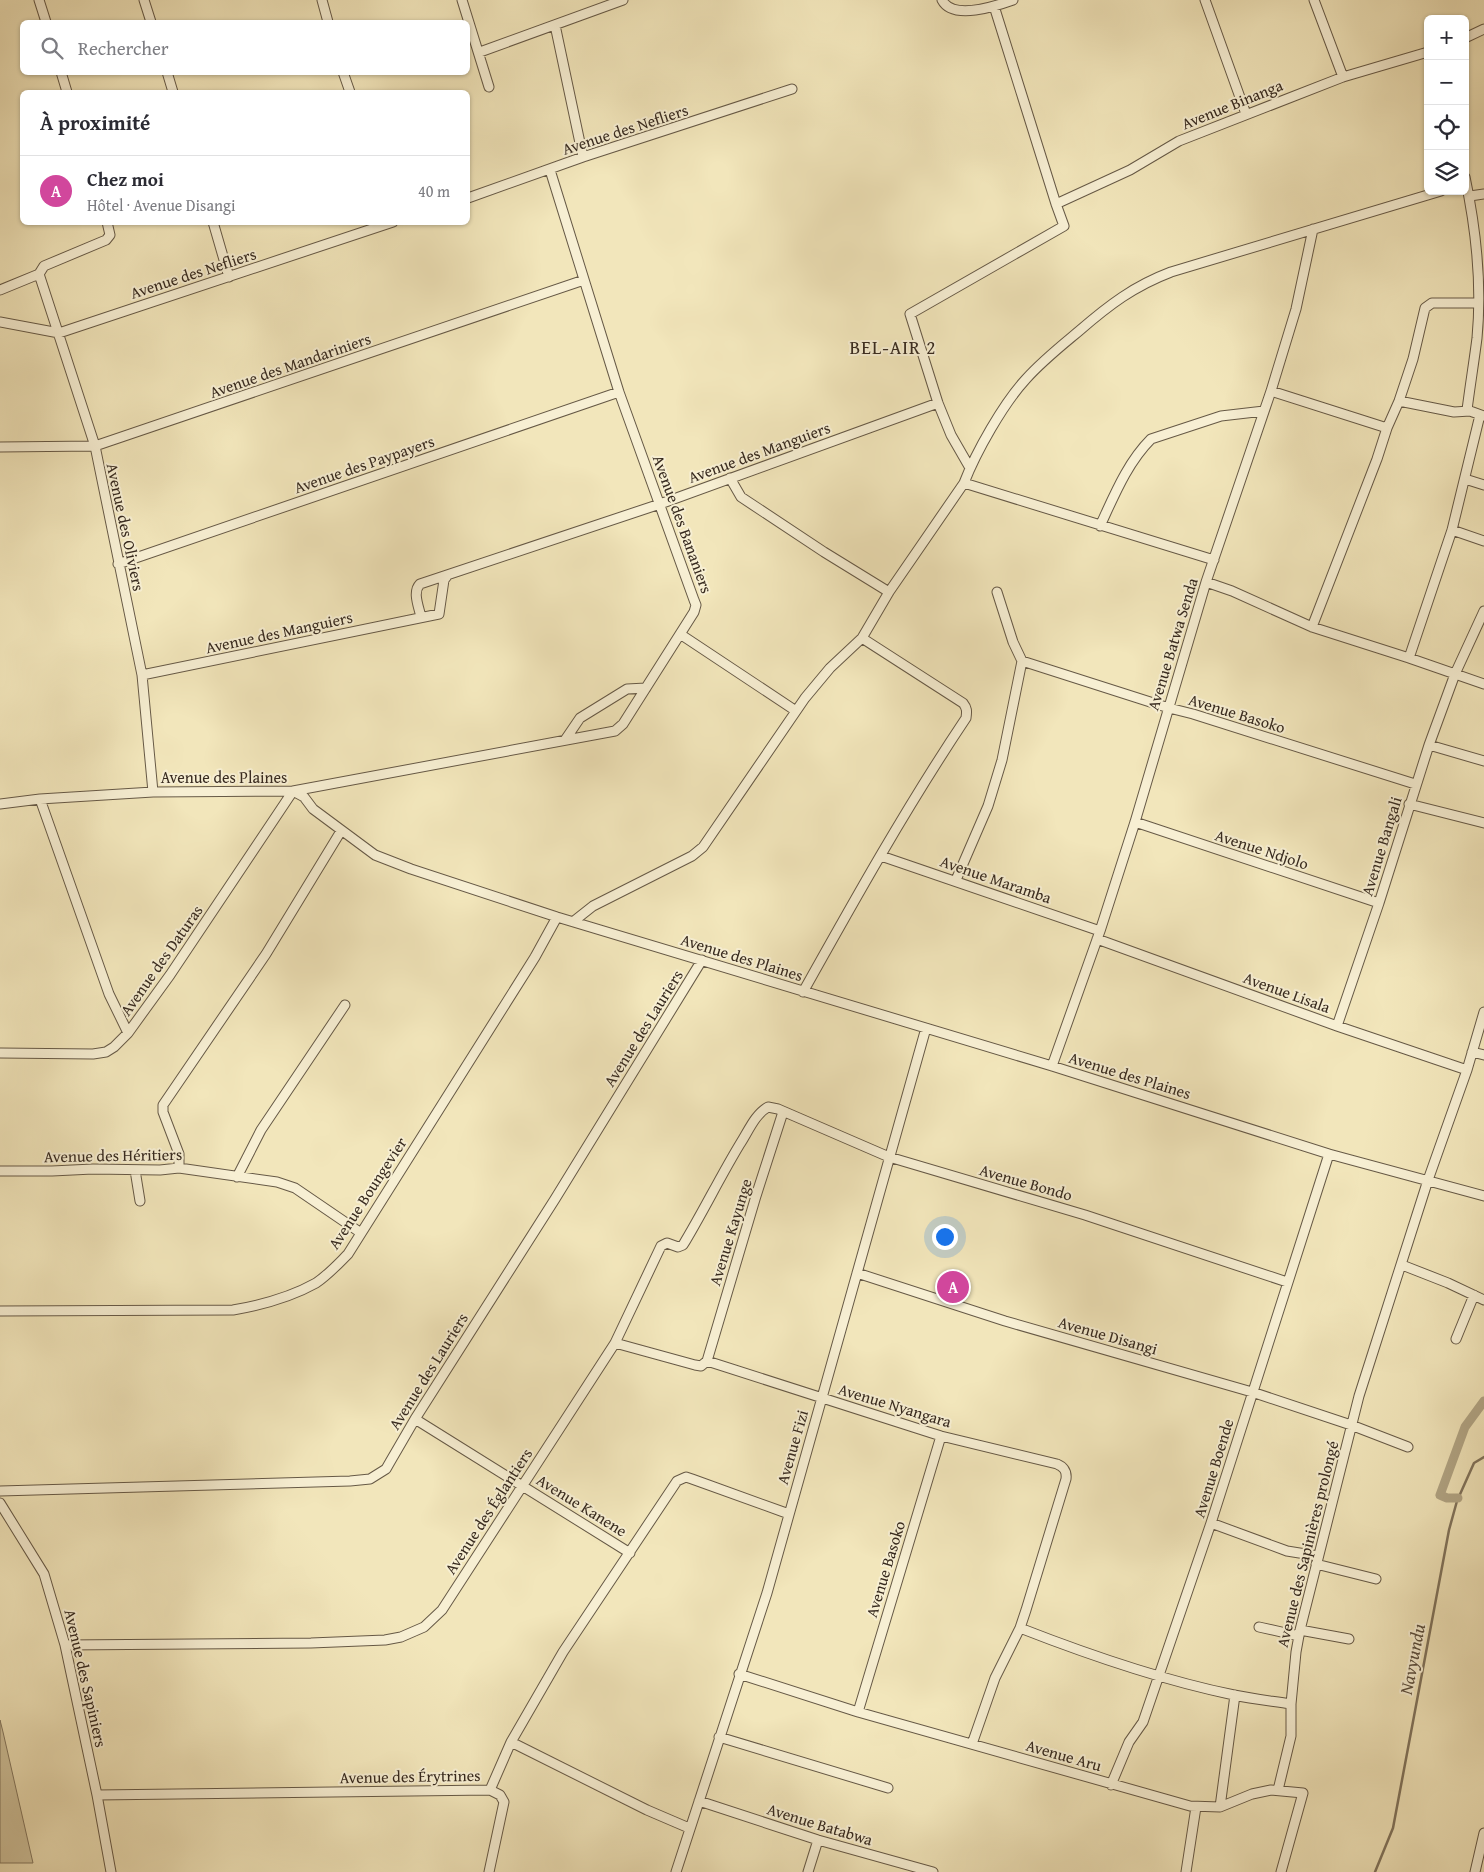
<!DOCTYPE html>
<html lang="fr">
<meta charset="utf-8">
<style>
:root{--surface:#fff;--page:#f7f7f7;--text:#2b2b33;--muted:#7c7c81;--line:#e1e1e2;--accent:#8f2418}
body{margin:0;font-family:"Gentium Book Plus",serif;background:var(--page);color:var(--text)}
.controls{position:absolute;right:15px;top:15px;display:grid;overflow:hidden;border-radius:8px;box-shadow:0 1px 4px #0004}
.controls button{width:45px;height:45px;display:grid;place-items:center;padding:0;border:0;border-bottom:1px solid var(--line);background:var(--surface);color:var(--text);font:25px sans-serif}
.you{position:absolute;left:944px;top:1236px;width:18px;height:18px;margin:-12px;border:4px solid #fff;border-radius:50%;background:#1a73e8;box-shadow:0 0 0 8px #1a73e833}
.badge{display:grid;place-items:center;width:32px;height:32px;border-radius:50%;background:var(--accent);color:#fff;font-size:16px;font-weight:700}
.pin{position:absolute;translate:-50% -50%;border:2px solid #fff;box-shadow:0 1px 5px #0006}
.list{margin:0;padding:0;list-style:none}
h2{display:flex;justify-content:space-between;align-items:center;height:65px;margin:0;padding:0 20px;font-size:21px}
h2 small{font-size:16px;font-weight:400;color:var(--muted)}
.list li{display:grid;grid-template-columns:32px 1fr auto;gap:15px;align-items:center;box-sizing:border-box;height:70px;padding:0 20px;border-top:1px solid var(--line)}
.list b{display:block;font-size:19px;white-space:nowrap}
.list p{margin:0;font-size:16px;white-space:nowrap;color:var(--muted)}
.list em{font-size:16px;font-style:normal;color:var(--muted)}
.icon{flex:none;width:28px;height:28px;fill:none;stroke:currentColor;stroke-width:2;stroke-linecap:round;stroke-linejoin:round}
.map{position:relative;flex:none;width:1484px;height:1872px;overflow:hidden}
.search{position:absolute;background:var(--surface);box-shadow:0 1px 4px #0004;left:20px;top:20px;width:450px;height:55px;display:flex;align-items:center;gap:12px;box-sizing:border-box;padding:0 18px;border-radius:8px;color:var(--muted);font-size:19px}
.panel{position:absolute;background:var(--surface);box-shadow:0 1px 4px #0004;left:20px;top:90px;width:450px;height:135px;border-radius:8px}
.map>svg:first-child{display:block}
.green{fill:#d2c6a0;stroke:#847860}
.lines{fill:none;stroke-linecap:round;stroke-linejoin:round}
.stream{stroke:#81745d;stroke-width:2.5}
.canal{stroke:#b2a686;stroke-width:9}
.minor-casing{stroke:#665946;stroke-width:11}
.minor{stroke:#f7efd3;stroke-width:9}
.labels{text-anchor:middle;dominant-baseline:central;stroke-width:4;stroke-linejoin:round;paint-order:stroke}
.street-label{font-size:16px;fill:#372a1f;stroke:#f7efd3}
.water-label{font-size:18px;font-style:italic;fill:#5c4f3e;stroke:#f7efd3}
.quarter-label{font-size:19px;letter-spacing:1px;fill:#372a1f;stroke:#f7efd3}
</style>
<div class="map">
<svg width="1484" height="1872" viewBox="0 0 1484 1872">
<rect width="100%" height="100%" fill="#f2e6bb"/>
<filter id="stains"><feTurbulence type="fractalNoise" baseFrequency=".004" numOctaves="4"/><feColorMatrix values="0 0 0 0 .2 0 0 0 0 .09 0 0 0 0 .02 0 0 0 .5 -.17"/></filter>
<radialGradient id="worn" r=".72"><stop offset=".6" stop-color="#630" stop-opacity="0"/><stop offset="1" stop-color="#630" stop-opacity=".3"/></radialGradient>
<!-- green -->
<path class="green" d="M0 1720 3 1732 33 1863H0Z"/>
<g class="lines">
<!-- stream -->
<path class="stream" d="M1375 1872 1393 1828 1449 1530 1457 1501 1474 1463 1484 1457"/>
<!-- canal -->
<path class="canal" d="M1458 1498H1447L1440 1495 1465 1427 1484 1401"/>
<!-- minor casing -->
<g class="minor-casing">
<path id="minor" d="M39 0 46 22
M144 0 151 22
M322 0 328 22
M462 0 489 87
M942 0C953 21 996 6 1013 0
M1205 0 1246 114
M1314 0 1343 77
M555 25 583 157
M1465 38 1484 29
M480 52 623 0
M61 72 67 92
M167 72 173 92
M343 72 350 92
M1465 177C1476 229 1482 285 1477 338 1474 362 1470 386 1467 410
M1470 196 1484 194
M468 198 583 157 792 89
M1056 204 1130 170 1179 141 1343 77 1428 52
M213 222 229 277
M39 274 95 446 142 675 153 792
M0 290 39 274 44 266 106 240 110 235 107 222
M0 322 59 333 393 222
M1271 391 1387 428
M1399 401 1454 412 1470 411 1484 416
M0 447 95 446 584 280
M970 468 951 435 938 403 910 314 1064 226 1056 204 994 6
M730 478 741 497 824 552 889 592
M1465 479 1484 485
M964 483 1214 560
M1100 526C1114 496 1127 463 1151 439L1221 416 1264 411
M1452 530 1484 541
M118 564 619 392
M1206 582 1232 591 1312 627 1409 658 1484 684
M421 617C419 607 412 592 420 584L660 504 938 403
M1312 627 1377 459 1387 428 1399 401 1413 359 1425 308 1432 303H1478
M680 634 796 711
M1409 658 1452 530 1480 415
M1022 661 1169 708 1193 714 1415 784
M142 675 439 614 444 580 447 576
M565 740 580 718 627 689 646 688
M1429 745 1484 761
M40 799 109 994 128 1033
M0 804 40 799 153 792 293 791 304 797 313 809 375 855 411 869 557 917 1052 1066 1329 1154 1484 1196
M1409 804 1484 823
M1135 822 1379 903
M881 856 1100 931
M956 880 988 806 1002 760 1022 661 1013 642 997 592
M574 921 593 906 692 856 703 847 805 698 830 668 862 638 889 592 964 483C976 452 1003 404 1026 379 1042 361 1061 346 1079 331 1109 305 1134 286 1171 272L1441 191
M1097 939 1337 1026 1467 1070
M803 992C855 899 907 806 966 718 967 711 967 708 963 703L862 638
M1337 1026 1379 903 1429 745 1455 674 1484 611
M1472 1052 1484 1055
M0 1053 93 1054 106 1052 114 1047 128 1033 170 975 293 791 615 731 623 724 694 612 696 605 694 600 619 392 550 170
M1052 1066 1100 931 1135 822 1206 582 1271 391 1296 309 1313 229
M179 1168V1154L163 1112V1105L266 954 341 831
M135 1170 140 1201
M0 1171H52L93 1169 160 1170 179 1168 277 1182 295 1188 361 1233
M237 1177 261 1130 345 1005
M1402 1265 1448 1283 1484 1300
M857 1273 1005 1321 1252 1392 1351 1425 1408 1447
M0 1311 233 1310C262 1305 291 1297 316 1283 328 1275 338 1264 348 1254L535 957 557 917
M1456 1339 1474 1295
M615 1343 695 1365 701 1366 707 1361
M707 1361 941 1436 1057 1464C1064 1467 1067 1471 1066 1479L1026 1610 1020 1628 995 1678 972 1744
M707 1361 756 1196 783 1112
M415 1419 630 1553
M0 1491 350 1481 370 1479 386 1469 390 1462 415 1419 555 1199 702 960
M0 1503 44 1574 65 1645 97 1795 111 1872
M1211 1523 1287 1551 1318 1556
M1316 1564 1376 1579
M1259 1627 1299 1636
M1020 1628C1089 1655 1161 1680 1234 1695 1253 1699 1272 1701 1291 1704L1296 1652 1300 1630 1359 1396 1428 1180 1467 1070 1484 1012
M1300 1630 1349 1639
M65 1645 311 1643 385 1640 401 1637 424 1627 442 1610 615 1343 661 1246 667 1243 678 1247 683 1245C703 1212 720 1177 740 1144 748 1132 755 1114 768 1107L778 1109 889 1157 1085 1215 1287 1282
M739 1674 858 1712 1190 1806 1220 1807 1252 1794 1271 1790 1303 1793 1281 1872
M858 1712 941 1436
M719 1737 888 1788
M511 1742 647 1810 689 1828
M1111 1785 1129 1742 1143 1722 1211 1523 1329 1154
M490 1790 511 1742 563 1652 677 1481 686 1477 692 1479 789 1514
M1278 1790 1291 1736V1704
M97 1795 490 1790 500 1795 504 1802 489 1872
M699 1801 818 1840 933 1872
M1220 1807 1235 1695
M676 1872 767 1593 926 1028
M808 1872 818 1840
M1186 1872 1196 1807
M1475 1872 1484 1833"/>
</g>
<!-- minor -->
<use href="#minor" class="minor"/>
</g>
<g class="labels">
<!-- street labels -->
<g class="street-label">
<text transform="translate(1232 104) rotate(-22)">Avenue Binanga</text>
<text transform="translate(625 129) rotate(-18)">Avenue des Nefliers</text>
<text transform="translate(193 273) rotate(-18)">Avenue des Nefliers</text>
<text transform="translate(290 365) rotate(-19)">Avenue des Mandariniers</text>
<text transform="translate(759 452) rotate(-20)">Avenue des Manguiers</text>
<text transform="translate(364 464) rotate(-19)">Avenue des Paypayers</text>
<text transform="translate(683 524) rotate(70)">Avenue des Bananiers</text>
<text transform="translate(126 527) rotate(78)">Avenue des Oliviers</text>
<text transform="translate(279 632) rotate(-12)">Avenue des Manguiers</text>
<text transform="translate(1172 644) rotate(-73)">Avenue Batwa Senda</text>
<text transform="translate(1237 713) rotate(17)">Avenue Basoko</text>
<text x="224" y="777">Avenue des Plaines</text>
<text transform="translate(1381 846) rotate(-73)">Avenue Bangali</text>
<text transform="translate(1262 849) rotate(18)">Avenue Ndjolo</text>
<text transform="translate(996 879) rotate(19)">Avenue Maramba</text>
<text transform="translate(742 957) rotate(17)">Avenue des Plaines</text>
<text transform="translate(161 960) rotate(-55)">Avenue des Daturas</text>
<text transform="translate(1287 992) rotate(20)">Avenue Lisala</text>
<text transform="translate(643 1028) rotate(-58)">Avenue des Lauriers</text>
<text transform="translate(1130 1075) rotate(17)">Avenue des Plaines</text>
<text transform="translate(113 1155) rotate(-1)">Avenue des Héritiers</text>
<text transform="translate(1026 1182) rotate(16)">Avenue Bondo</text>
<text transform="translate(367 1193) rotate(-57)">Avenue Boungevier</text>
<text transform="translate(730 1232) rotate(-73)">Avenue Kayunge</text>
<text transform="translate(1108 1335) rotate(16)">Avenue Disangi</text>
<text transform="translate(428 1371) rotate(-58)">Avenue des Lauriers</text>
<text transform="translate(895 1405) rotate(17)">Avenue Nyangara</text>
<text transform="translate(792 1447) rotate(-74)">Avenue Fizi</text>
<text transform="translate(1213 1468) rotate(-73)">Avenue Boende</text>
<text transform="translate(582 1505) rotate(32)">Avenue Kanene</text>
<text transform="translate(488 1511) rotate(-57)">Avenue des Églantiers</text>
<text transform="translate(1307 1544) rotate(-76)">Avenue des Sapinières prolongé</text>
<text transform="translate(885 1569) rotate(-73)">Avenue Basoko</text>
<text transform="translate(86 1678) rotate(77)">Avenue des Sapiniers</text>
<text transform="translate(1064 1755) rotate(16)">Avenue Aru</text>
<text transform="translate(410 1776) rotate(-1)">Avenue des Érytrines</text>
<text transform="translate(820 1824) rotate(17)">Avenue Batabwa</text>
</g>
<!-- water labels -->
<g class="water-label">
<text transform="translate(1412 1659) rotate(-79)">Navyundu</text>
</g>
<!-- quarter labels -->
<g class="quarter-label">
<text x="893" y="347">BEL-AIR 2</text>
</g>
</g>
<rect width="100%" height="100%" filter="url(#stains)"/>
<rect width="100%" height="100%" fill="url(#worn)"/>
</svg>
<div class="controls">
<button>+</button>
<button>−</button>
<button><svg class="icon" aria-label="locate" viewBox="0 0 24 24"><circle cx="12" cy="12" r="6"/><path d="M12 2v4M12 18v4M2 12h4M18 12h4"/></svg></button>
<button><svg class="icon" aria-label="layers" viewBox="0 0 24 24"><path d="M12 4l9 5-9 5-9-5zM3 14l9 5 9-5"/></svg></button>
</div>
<div class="you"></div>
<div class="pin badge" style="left:953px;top:1287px;background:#d1479c">A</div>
<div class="search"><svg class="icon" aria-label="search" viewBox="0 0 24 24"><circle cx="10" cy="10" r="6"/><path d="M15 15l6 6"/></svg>Rechercher</div>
<section class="panel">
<h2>À proximité<small></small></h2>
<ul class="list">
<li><span class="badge" style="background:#d1479c">A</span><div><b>Chez moi</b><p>Hôtel · Avenue Disangi</p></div><em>40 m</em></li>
</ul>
</section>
</div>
